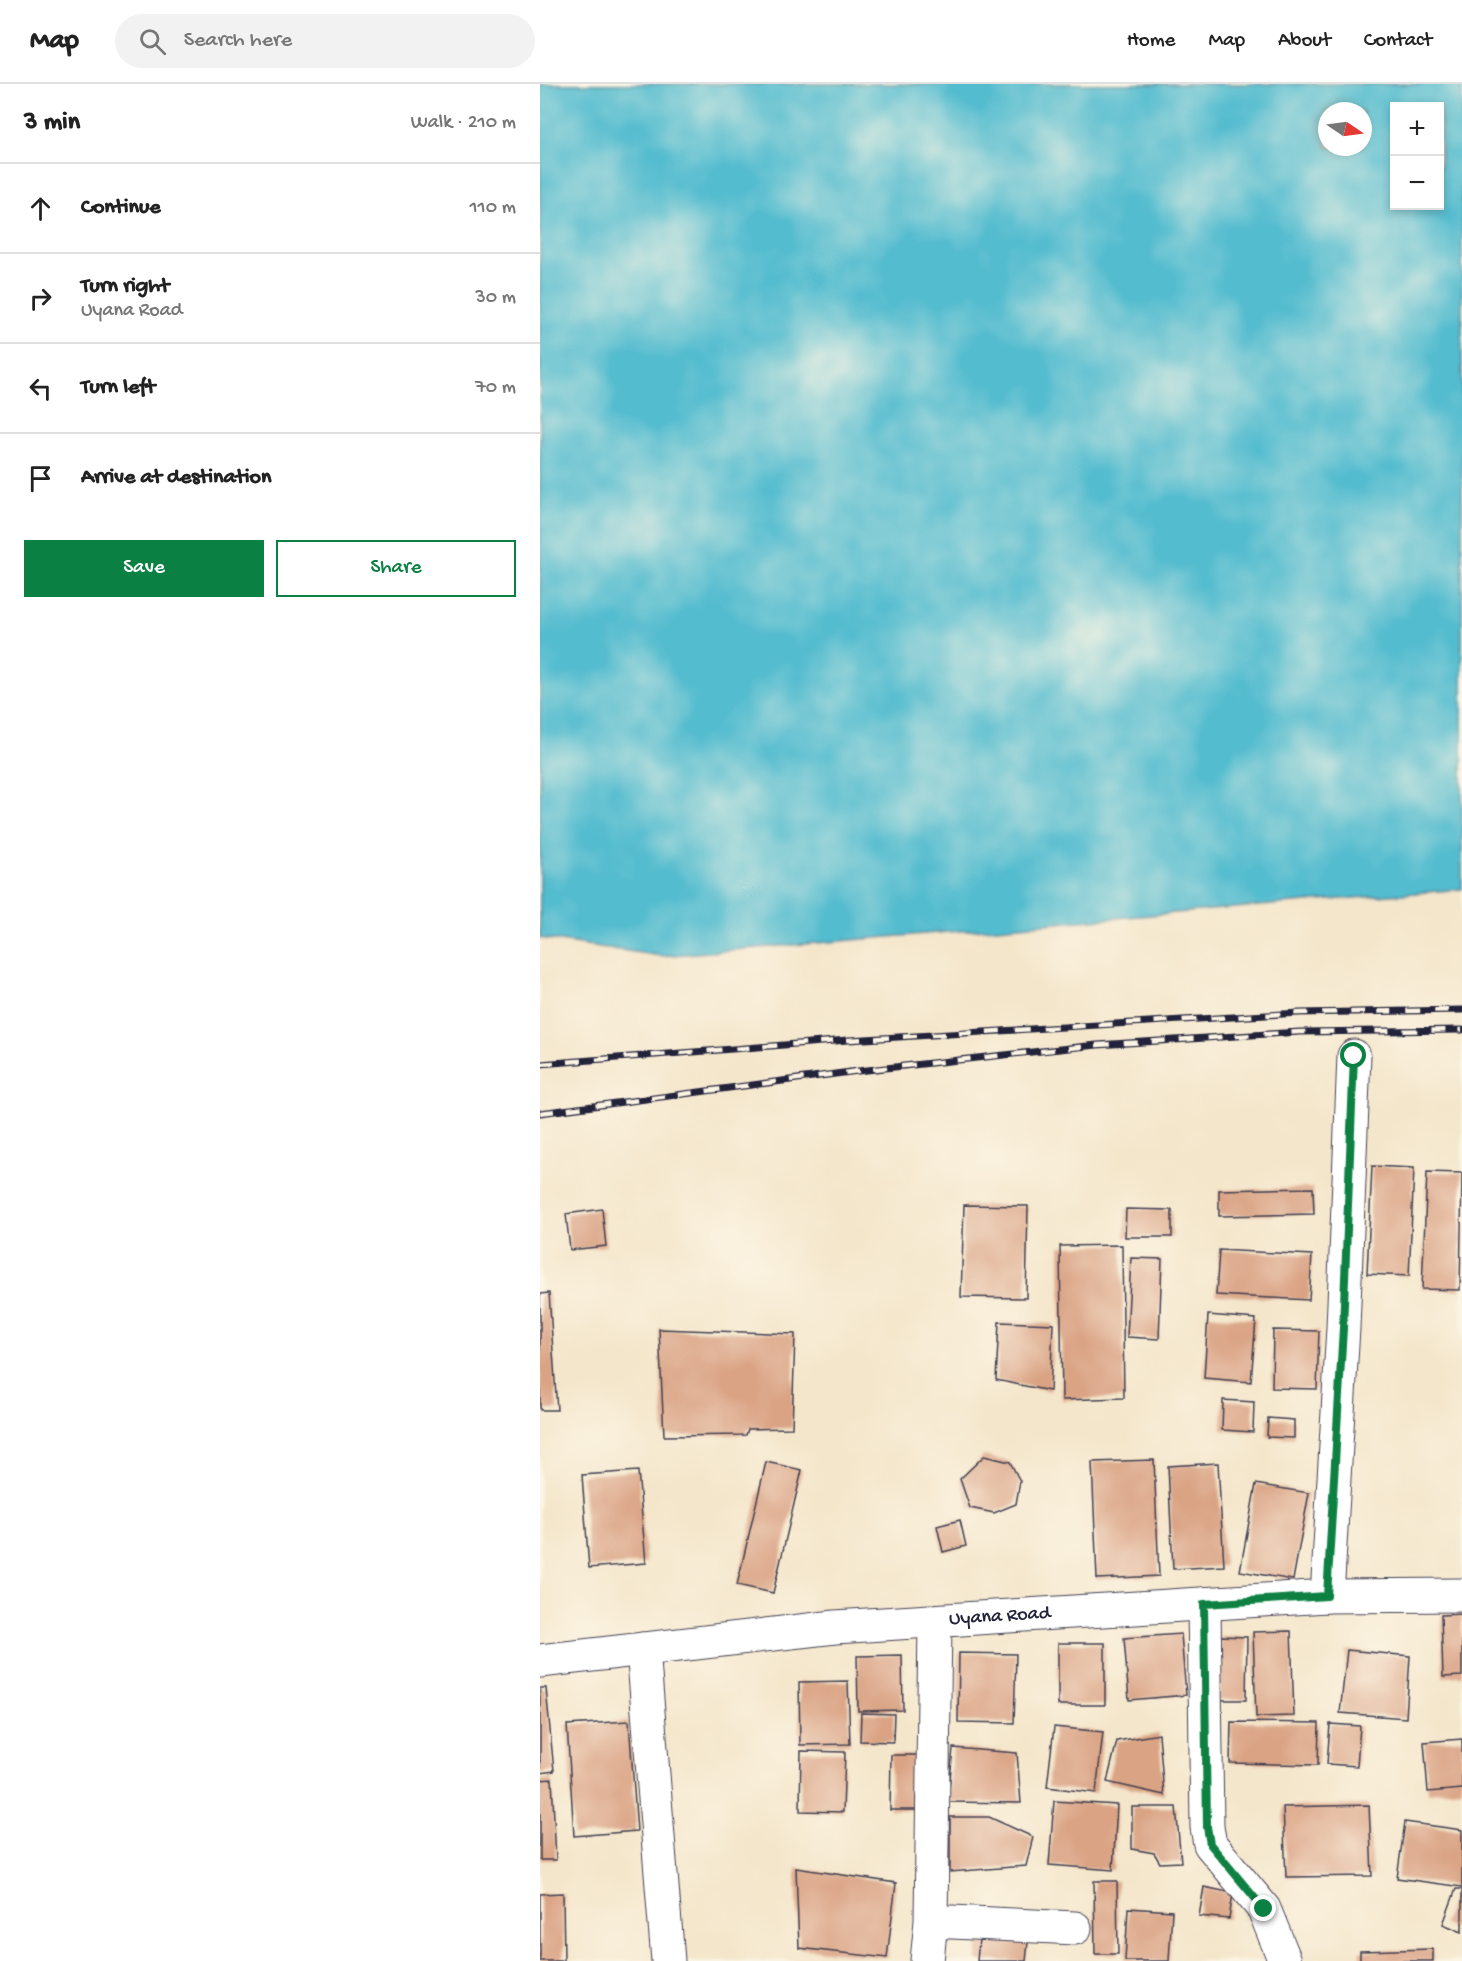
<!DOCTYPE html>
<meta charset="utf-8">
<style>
:root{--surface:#fff;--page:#f2f2f2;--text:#222;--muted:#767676;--line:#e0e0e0;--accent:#0b8043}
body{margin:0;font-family:"Gochi Hand",sans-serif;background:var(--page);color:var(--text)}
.controls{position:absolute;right:18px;top:18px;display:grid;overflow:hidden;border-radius:0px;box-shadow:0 3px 9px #0003}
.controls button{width:54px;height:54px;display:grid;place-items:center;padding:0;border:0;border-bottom:2px solid var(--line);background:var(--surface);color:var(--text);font:30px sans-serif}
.compass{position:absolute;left:778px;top:18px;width:54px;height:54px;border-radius:50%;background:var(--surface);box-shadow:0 3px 9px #0003;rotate:103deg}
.stop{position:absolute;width:18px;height:18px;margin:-14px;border:4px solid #0b8043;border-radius:50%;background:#fff}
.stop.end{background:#0b8043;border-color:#fff;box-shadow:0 2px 6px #0008}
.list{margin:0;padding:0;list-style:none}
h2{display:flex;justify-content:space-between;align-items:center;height:78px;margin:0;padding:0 24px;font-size:26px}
h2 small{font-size:20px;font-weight:400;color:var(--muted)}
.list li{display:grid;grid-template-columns:39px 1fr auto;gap:18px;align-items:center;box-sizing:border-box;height:90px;padding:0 24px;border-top:2px solid var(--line)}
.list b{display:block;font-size:22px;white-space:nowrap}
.list p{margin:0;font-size:20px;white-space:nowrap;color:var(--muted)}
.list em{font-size:20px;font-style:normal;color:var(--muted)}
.actions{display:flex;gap:12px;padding:18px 24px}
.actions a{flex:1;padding:14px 0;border:2px solid var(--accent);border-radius:0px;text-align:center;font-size:21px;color:var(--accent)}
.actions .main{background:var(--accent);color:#fff}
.icon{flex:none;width:33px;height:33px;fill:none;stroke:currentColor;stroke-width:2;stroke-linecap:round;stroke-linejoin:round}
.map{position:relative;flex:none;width:922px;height:1877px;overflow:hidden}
header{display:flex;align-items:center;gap:36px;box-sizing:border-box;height:84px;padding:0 30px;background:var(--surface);border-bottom:2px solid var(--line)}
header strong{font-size:28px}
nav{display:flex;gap:33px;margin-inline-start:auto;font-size:21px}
.search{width:420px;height:54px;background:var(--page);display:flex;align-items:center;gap:15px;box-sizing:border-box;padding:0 21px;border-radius:33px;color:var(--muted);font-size:22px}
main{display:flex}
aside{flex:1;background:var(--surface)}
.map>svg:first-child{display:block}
.water{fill:#52bccf;stroke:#3a6f85;stroke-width:1.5;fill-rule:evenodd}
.building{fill:#daa384}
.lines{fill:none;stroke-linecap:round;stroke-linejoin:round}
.street-casing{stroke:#423f51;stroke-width:35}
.secondary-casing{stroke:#423f51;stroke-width:35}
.street{stroke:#fff;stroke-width:33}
.secondary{stroke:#fff;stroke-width:33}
.rail-casing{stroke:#22223b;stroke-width:7}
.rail{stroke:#fcf5e5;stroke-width:4.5;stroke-dasharray:14;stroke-linecap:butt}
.route{stroke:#0b8043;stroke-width:8}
.labels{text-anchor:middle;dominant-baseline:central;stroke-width:6;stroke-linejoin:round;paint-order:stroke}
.street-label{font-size:20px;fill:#22223b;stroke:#fcf5e5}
</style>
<header>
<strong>Map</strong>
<div class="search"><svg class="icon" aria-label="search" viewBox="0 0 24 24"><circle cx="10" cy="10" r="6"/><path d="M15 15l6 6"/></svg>Search here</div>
<nav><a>Home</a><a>Map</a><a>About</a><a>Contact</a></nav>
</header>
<main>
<aside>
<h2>3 min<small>Walk · 210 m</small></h2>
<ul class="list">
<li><svg class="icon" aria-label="ahead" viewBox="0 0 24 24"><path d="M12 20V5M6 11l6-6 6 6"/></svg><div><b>Continue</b></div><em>110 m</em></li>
<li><svg class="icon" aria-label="right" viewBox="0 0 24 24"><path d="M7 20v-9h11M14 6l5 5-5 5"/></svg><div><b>Turn right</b><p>Uyana Road</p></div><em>30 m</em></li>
<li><svg class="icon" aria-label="left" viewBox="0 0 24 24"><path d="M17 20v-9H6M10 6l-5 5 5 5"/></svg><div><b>Turn left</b></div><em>70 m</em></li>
<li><svg class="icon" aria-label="arrive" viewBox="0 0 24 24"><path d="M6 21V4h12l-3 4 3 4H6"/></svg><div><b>Arrive at destination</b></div></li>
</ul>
<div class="actions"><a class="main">Save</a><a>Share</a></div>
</aside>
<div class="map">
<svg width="922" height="1877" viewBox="0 0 922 1877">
<rect width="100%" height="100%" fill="#fcf5e5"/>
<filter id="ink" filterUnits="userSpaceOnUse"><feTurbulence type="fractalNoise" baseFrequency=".0167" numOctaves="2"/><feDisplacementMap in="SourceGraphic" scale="12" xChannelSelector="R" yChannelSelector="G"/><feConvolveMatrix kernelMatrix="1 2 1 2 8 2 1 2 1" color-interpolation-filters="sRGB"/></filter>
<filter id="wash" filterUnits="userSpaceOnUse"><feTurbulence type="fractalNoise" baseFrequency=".008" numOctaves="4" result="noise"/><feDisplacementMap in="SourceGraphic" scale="24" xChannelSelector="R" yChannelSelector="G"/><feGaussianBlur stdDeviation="1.35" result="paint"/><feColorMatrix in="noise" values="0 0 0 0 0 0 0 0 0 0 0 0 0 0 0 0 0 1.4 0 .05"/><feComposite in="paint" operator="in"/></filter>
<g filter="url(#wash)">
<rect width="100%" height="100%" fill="#f4e6cb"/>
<!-- water -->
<path class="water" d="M0 0H922V805L121 872 0 854ZM854 22H900V122H854ZM787 27H823V63H787Z"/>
<g id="blocks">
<!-- building -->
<path class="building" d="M832 1082 874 1084 869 1192 827 1190Z
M887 1088 922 1089 920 1206 882 1205Z
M773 1104 774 1130 679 1132V1106Z
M424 1121 488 1122 486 1214 421 1213Z
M62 1125 66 1162 30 1166 26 1130Z
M586 1125 632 1126V1153H585Z
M582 1161 584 1314 522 1316 520 1162Z
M679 1166 772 1171 769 1216 676 1211Z
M591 1174 622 1175 619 1255 587 1253Z
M9 1209 17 1326H0V1210Z
M668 1231 716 1235 711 1298 664 1294Z
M459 1238 513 1240 510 1307 456 1296Z
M119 1245 255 1250 252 1344 208 1345 206 1351 124 1352Z
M733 1246 779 1247 777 1305 732 1304Z
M683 1316 714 1318 713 1348 682 1346Z
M728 1334 754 1336V1354L727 1353Z
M444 1372 470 1378 480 1397 476 1420 454 1429 430 1424 420 1395Z
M614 1376 619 1492 557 1495 552 1378Z
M226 1378 262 1386 233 1509 197 1501Z
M678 1379 684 1482 633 1485 628 1382Z
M98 1387 106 1479 49 1484 42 1391Z
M716 1400 769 1409 753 1496 700 1487Z
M420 1436 426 1462 403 1468 397 1442Z
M922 1530V1592L903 1593 901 1531Z
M751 1547 754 1632 716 1633 713 1548Z
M641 1550 646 1611 589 1616 584 1554Z
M680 1552 707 1553 706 1616H679Z
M518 1559H565V1621H518Z
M807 1566 870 1572 866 1634 800 1629Z
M419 1569 476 1570 474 1639 418 1638Z
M362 1571 363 1626 318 1627 317 1572Z
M308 1597 310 1660 260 1661 259 1598Z
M0 1604H6L14 1687 0 1689Z
M321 1629 354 1630 353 1658 320 1657Z
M89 1637 97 1747 34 1752 27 1641Z
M691 1638 779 1639 778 1681 690 1679Z
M790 1640 820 1642 817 1682 787 1680Z
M514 1643 563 1648 556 1709 507 1703Z
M619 1650 624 1711 567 1698 577 1657Z
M922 1655V1705L888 1708 884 1658Z
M413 1664 477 1669 481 1719 408 1718Z
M261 1667 305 1668 303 1728 260 1727Z
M351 1671H379L378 1726H350Z
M12 1695 16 1776H0V1696Z
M514 1717 577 1721 573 1786 509 1781Z
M829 1721 832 1792 746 1793 743 1723Z
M592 1723H636L641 1778 620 1779 614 1769 592 1765Z
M410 1733H449L493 1753 486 1782 410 1788Z
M865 1738 922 1746V1803L857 1794Z
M256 1784 356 1799 347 1874 259 1864Z
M554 1797H577L578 1870H555Z
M664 1803 693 1809 689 1835 659 1832Z
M916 1805H922V1848L903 1840Z
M23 1809 24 1877H0V1810Z
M588 1824 632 1827 629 1877H585Z
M440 1844 489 1849 486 1877H437Z
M893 1865V1877H820V1867Z"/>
</g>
</g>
<g filter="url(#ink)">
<use href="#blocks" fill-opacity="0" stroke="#423f51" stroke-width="1.5"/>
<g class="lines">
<!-- street casing -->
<g class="street-casing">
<path id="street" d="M787 1512 803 1244 814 972
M664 1520 667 1743 670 1760 724 1825 745 1877
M103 1565 128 1877
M391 1837 535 1844
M387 1877 391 1837 395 1538"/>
</g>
<!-- secondary casing -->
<g class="secondary-casing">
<g id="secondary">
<path id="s1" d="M0 1577 295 1543 787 1512 922 1511"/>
</g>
</g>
<!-- street -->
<use href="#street" class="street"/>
<!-- secondary -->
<use href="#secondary" class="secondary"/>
<!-- rail casing -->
<g class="rail-casing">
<path id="rail" d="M0 980 308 956 759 929 922 926
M0 1029 318 987 557 961 760 948 922 946"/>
</g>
<!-- rail -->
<use href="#rail" class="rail"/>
</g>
</g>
<g class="lines" filter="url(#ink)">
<!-- route -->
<path class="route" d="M724 1825 670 1760 667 1743 664 1520 787 1512 803 1244 814 972"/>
</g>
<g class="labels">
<!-- street labels -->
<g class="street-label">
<text stroke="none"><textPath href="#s1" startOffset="462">Uyana Road</textPath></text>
</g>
</g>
</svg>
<div class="controls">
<button>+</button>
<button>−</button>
</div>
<svg class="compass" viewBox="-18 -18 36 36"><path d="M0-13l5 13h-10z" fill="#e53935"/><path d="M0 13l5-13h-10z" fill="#767676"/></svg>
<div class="stop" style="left:814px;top:972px"></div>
<div class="stop end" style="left:724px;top:1825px"></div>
</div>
</main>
